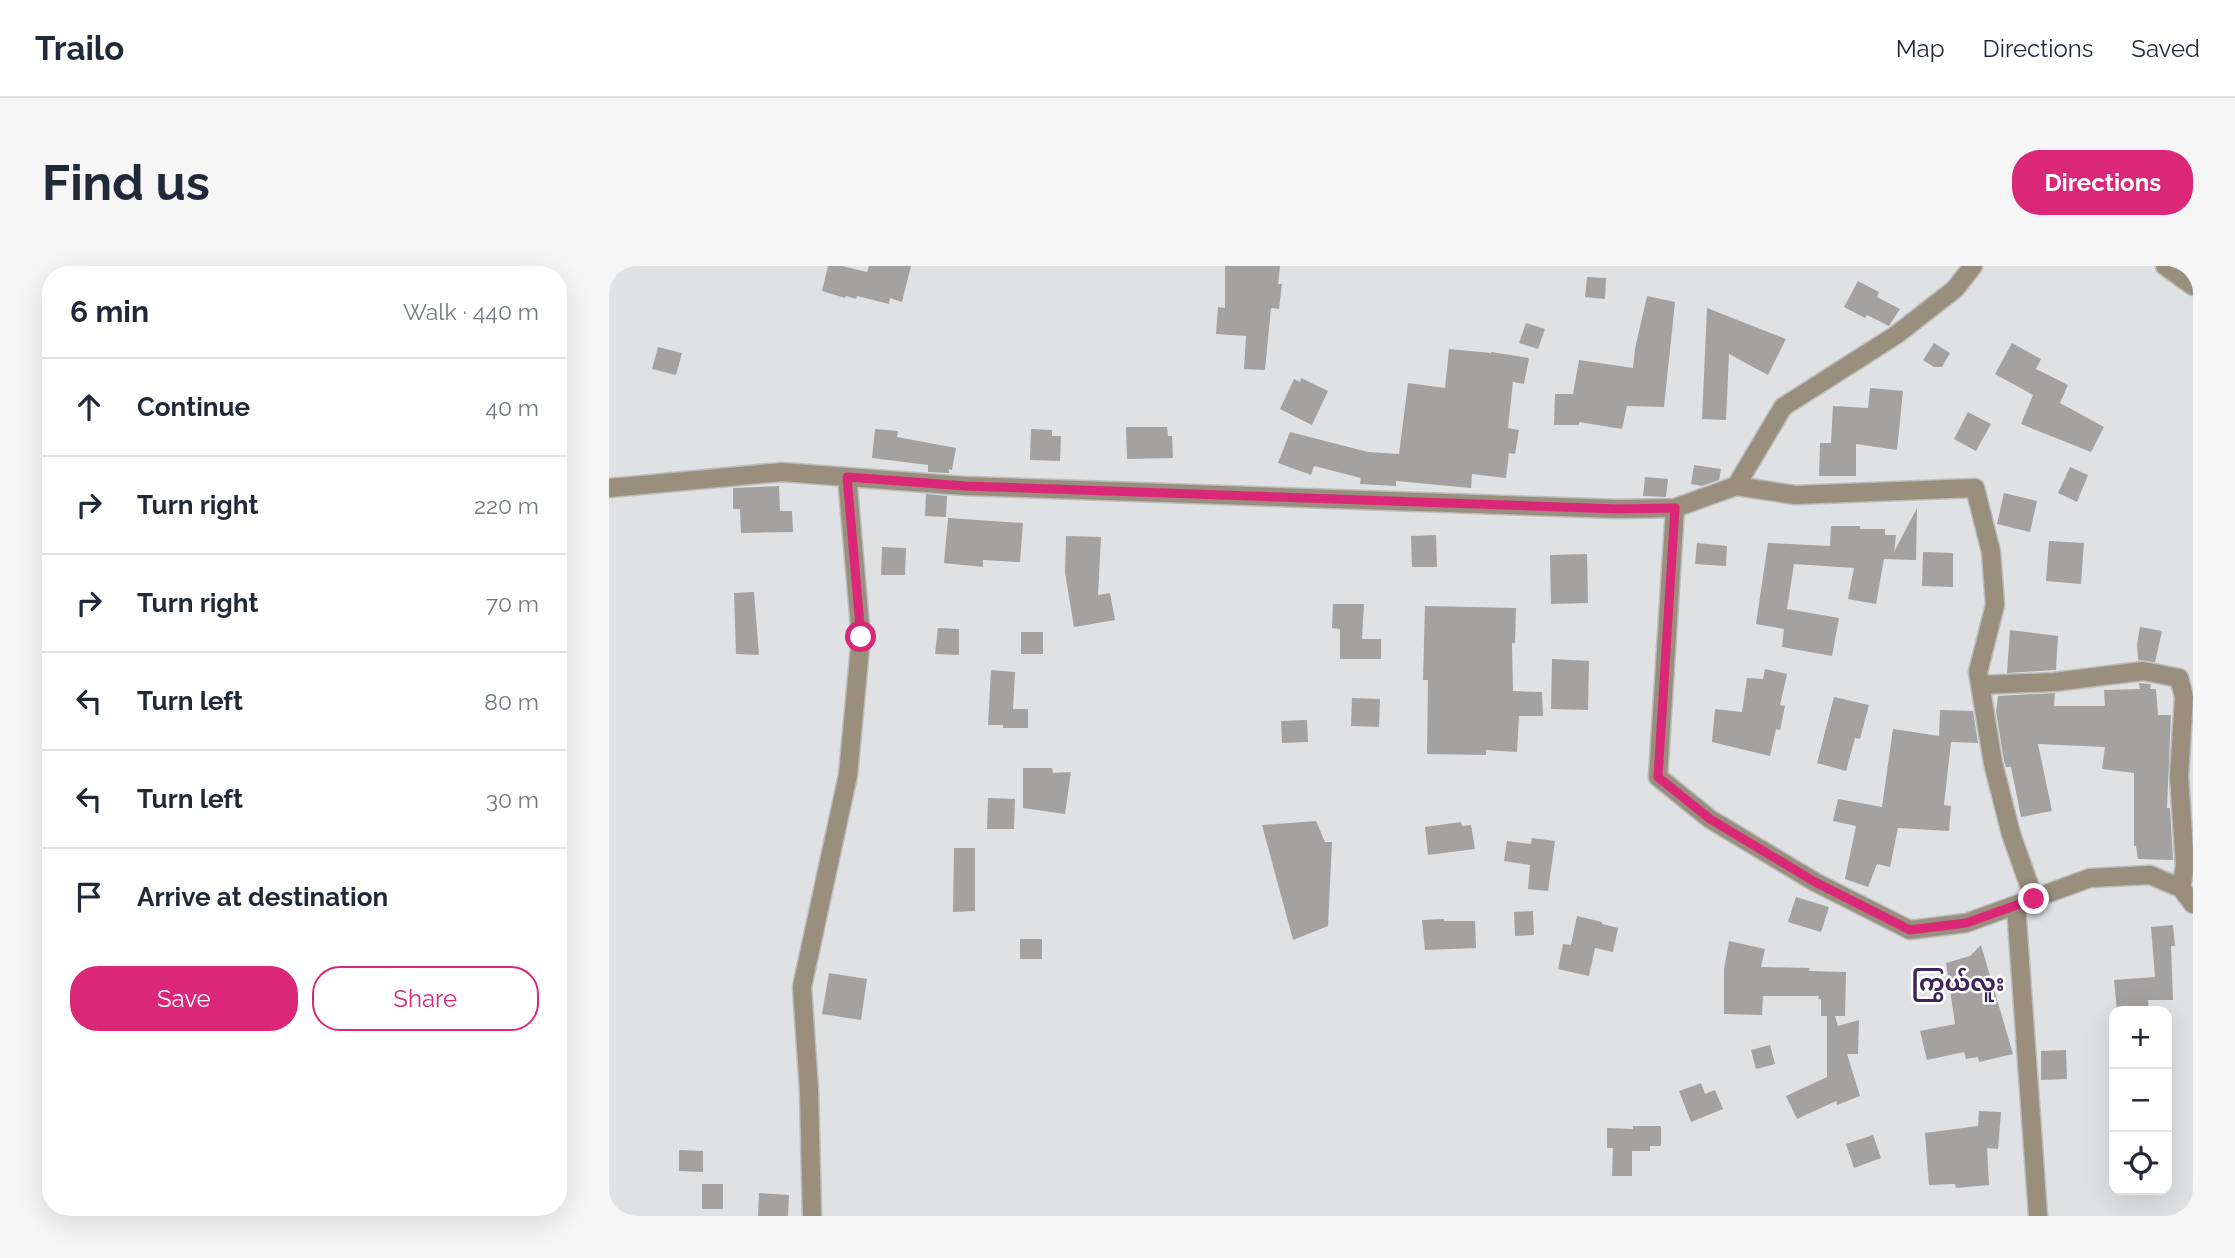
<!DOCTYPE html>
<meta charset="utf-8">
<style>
:root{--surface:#fff;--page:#f6f6f7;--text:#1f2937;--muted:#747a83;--line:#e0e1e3;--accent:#db2777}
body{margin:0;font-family:Raleway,"Noto Sans Myanmar",sans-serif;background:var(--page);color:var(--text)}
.controls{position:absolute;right:21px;bottom:21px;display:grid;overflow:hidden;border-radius:14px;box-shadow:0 7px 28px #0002}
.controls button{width:63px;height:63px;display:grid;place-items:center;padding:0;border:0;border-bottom:2px solid var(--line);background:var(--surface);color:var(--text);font:35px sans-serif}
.stop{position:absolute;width:21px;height:21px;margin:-16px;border:5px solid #db2777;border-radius:50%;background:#fff}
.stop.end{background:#db2777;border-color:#fff;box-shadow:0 2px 7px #0008}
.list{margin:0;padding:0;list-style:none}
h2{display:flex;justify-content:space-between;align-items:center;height:91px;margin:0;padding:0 28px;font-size:30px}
h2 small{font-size:23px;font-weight:400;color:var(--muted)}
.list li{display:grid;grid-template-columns:46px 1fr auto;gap:21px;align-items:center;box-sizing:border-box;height:98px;padding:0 28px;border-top:2px solid var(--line)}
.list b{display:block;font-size:26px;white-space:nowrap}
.list em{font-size:23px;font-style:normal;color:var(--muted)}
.actions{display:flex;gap:14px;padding:21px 28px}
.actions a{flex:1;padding:16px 0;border:2px solid var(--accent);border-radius:28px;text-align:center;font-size:24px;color:var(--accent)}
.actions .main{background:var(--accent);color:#fff}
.icon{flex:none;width:38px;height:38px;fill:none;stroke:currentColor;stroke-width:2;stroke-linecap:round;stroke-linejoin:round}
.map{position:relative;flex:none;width:1584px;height:950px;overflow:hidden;border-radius:28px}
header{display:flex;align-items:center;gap:42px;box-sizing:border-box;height:98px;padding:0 35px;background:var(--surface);border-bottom:2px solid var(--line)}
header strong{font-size:33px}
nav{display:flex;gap:38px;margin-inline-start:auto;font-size:24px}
.intro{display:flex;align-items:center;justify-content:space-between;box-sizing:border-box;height:168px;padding:0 42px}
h1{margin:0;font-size:49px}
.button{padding:18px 32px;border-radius:28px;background:var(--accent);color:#fff;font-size:24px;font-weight:700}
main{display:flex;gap:42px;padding:0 42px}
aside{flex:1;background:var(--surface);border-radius:28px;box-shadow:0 7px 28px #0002}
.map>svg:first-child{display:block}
.building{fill:#a4a1a1}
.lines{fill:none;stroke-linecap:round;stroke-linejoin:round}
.minor-casing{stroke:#babcbe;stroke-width:21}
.minor{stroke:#9a8e7d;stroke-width:18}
.route{stroke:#db2777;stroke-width:9}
.labels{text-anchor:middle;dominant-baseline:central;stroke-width:5;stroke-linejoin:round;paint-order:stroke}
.quarter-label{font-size:23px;font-weight:bold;fill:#3e235c;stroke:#fff}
</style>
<header>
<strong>Trailo</strong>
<nav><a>Map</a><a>Directions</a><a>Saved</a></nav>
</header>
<div class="intro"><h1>Find us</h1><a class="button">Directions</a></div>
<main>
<aside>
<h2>6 min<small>Walk · 440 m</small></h2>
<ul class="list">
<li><svg class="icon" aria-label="ahead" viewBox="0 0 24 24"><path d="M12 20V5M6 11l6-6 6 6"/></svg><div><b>Continue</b></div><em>40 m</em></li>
<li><svg class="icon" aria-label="right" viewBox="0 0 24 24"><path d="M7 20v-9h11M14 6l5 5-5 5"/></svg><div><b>Turn right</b></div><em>220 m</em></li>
<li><svg class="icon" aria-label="right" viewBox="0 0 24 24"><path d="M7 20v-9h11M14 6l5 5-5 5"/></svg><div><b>Turn right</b></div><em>70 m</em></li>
<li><svg class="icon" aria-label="left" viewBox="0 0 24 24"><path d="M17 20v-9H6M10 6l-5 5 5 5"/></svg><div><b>Turn left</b></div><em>80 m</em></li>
<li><svg class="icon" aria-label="left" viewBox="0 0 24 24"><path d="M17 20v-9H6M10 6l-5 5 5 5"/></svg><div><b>Turn left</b></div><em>30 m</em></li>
<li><svg class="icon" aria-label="arrive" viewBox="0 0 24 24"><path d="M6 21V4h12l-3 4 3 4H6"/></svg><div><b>Arrive at destination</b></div></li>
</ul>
<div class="actions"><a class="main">Save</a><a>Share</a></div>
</aside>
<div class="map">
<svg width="1584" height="950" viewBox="0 0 1584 950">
<rect width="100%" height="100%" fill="#dfe1e3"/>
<!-- building -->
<path class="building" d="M219 0H233L258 6 260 0H302L293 36 281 32 280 38 248 30 247 33 237 30 236 32 213 25Z
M616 0H671L669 18H673L670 43 662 42 656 104 635 103 637 70 607 68 609 41 616 42Z
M978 11 997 12 996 33 976 31Z
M1249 15 1270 26 1268 31 1291 43 1280 60 1258 49 1256 52 1235 41Z
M1038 30 1066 36 1055 141 1018 140 1013 163 970 156V159H945L946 128H964L970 94 1024 102 1026 83Z
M1098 42 1177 73 1159 109 1120 88 1117 154 1093 153Z
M917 57 936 63 929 83 910 77Z
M1325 77 1341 87 1333 101H1325L1314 94Z
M1403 77 1432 93 1427 103 1459 119 1451 137 1495 161 1482 186 1412 158 1424 129 1386 108Z
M49 81 73 87 67 109 43 103Z
M840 83 882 87V86L920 92 915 118 904 116 899 162 910 164 906 188 900 187 897 212 863 208 862 222 787 215V220L751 218 752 212 705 200 702 209 669 197 681 166 759 186 790 188 799 117 836 122Z
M692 112 719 125 703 159 671 143 685 113 691 116Z
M1261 122 1294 125 1288 184 1247 178V210H1210L1211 177H1222L1224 140 1259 142Z
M1359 146 1382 158 1367 185 1345 173Z
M517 161H558L559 170H563L564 192 518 193Z
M266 163 289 165 288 171 347 182 343 204 340 203V207L319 206V199L263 192Z
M422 163 443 164V170H452L451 195 421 194Z
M1085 199 1112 203 1110 214 1093 220 1082 218Z
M1461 201 1479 209 1468 236 1449 227Z
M1036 211 1059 213 1057 231 1034 230Z
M170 220 171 245H183L184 266 132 267 131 243H124V222Z
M1395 227 1428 235 1421 266 1388 258Z
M317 228 338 230 337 251 316 250Z
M1308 242 1307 294 1275 293 1267 338 1239 333 1245 302 1185 298 1178 343 1230 352 1223 390 1173 381 1175 363 1147 358 1159 277 1221 280 1222 260H1251V263H1276V269H1287L1285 286Z
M339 252 414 257 411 296 374 294V301L335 297Z
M827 269 828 301H803L802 270Z
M457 270 492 271 489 329 501 327 506 354 465 361 456 307Z
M1440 275 1475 277 1472 318 1437 315Z
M1088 277 1118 280 1117 300 1086 298Z
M273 281 297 282 296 309H272Z
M1314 286 1344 287V321L1313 320Z
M978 288 979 337 942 338 941 289Z
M145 326 150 389 127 388 125 327Z
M724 338H755L753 373H772V393H731V363L723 362Z
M816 340 907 342 906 377H903L904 425 933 426 934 450H910L908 486 877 484V489L818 488 819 414H814Z
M1531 361 1553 365 1546 396 1529 394 1528 378Z
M329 362 350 363V389L326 388Z
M1401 364 1449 370 1447 404 1398 407Z
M412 366H434V388H412Z
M943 393 980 395 979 444 942 443Z
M1156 403 1178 408 1171 439 1176 440 1171 464 1167 463 1161 490 1103 476 1106 443 1133 446 1138 412 1154 413Z
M382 404 406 406 404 443H419V462H394V459H379Z
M1530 417 1542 418 1541 423H1547L1549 449H1562L1558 542H1561L1564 594 1529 593 1527 580H1525V507L1493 503 1496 481 1429 478 1443 545 1412 551 1402 501H1397L1395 495 1387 445 1389 430 1446 427 1445 440H1496L1495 424 1531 423Z
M1225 431 1260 439 1251 473 1246 472 1237 505 1208 497Z
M743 432 771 433 770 461 742 460Z
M1331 444 1364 445 1369 477 1342 476 1335 539 1342 540 1340 565 1289 562 1281 601 1268 598 1259 621 1236 613 1247 560 1224 555 1229 533 1273 541 1284 463 1330 470Z
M698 454 699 476 673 477 672 455Z
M414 502H443L444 507 462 506 456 548 414 542Z
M379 532 406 533 405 563H378Z
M707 555 716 576H723L719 660 684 674 653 559Z
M852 556 853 560 862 559 866 583 819 589 816 561Z
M923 572 946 575 939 625 919 623 921 599 895 595 898 575 922 578Z
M345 582H366V645L344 646Z
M1187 631 1220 641 1212 666 1179 656Z
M924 645 925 669 906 670 905 646Z
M968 650 993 656V658L1009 662 1004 686 986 682 980 710 949 703 954 678 962 679Z
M835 653V655H866L867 682 816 684 813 654Z
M1564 659 1566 680H1562L1564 734H1539L1540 745H1508L1505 714 1546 711 1542 661Z
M411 673H433V693H411Z
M1120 675 1156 683 1152 701 1201 702 1200 705 1237 706 1236 750H1226L1229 760 1250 754 1249 788H1238L1251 830 1228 839 1227 835 1188 853 1177 830 1218 811V750H1212V733H1209L1210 730H1154L1153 749 1115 748V703Z
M1372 679 1404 788 1370 796 1369 791 1357 793 1355 786 1318 794 1311 765 1346 758 1337 697 1361 690Z
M220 707 258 713 252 754 213 748Z
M1161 779 1166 798 1147 803 1142 784Z
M1457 784 1458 813 1432 814V785Z
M1092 817 1096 828 1106 824 1114 843 1082 856 1070 825Z
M1370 845 1392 846 1389 883 1378 882 1380 919 1347 922 1346 918 1320 919 1316 867 1369 860Z
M1024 860H1052V880H1041V885H1023V910H1003L1004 882H998V862L1024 863Z
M1264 869 1272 892 1245 902 1237 878Z
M70 884 94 885V906L70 905Z
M93 918H114V943H93Z
M150 927 180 929 179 950H149Z"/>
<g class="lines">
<!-- minor casing -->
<g class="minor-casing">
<path id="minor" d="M1556 0 1584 20
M1127 220 1186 229 1366 222 1382 286 1386 339 1369 406 1384 497 1402 568 1425 633
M0 222 173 206 356 220 1009 243 1066 242 1049 511 1101 553 1206 616 1301 664 1357 657 1481 612 1541 609 1572 622 1584 638
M1066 242 1127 220 1174 141 1287 69 1346 23 1364 0
M1371 419 1445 416 1534 405 1570 412 1575 431 1570 510 1576 600 1572 622
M1407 640 1429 950
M203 950 200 824 193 721 239 509 252 371 238 211"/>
</g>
<!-- minor -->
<use href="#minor" class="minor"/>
</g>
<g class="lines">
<!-- route -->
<path class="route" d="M252 371 238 211 356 220 1009 243 1066 242 1049 511 1101 553 1206 616 1301 664 1357 657 1425 633"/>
</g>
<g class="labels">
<!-- quarter labels -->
<g class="quarter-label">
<text x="1349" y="716">ကြွယ်လူး</text>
</g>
</g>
</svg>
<div class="controls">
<button>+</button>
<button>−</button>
<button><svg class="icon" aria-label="locate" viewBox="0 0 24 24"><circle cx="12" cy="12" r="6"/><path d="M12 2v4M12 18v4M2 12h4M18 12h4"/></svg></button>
</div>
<div class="stop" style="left:252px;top:371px"></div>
<div class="stop end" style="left:1425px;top:633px"></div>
</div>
</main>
